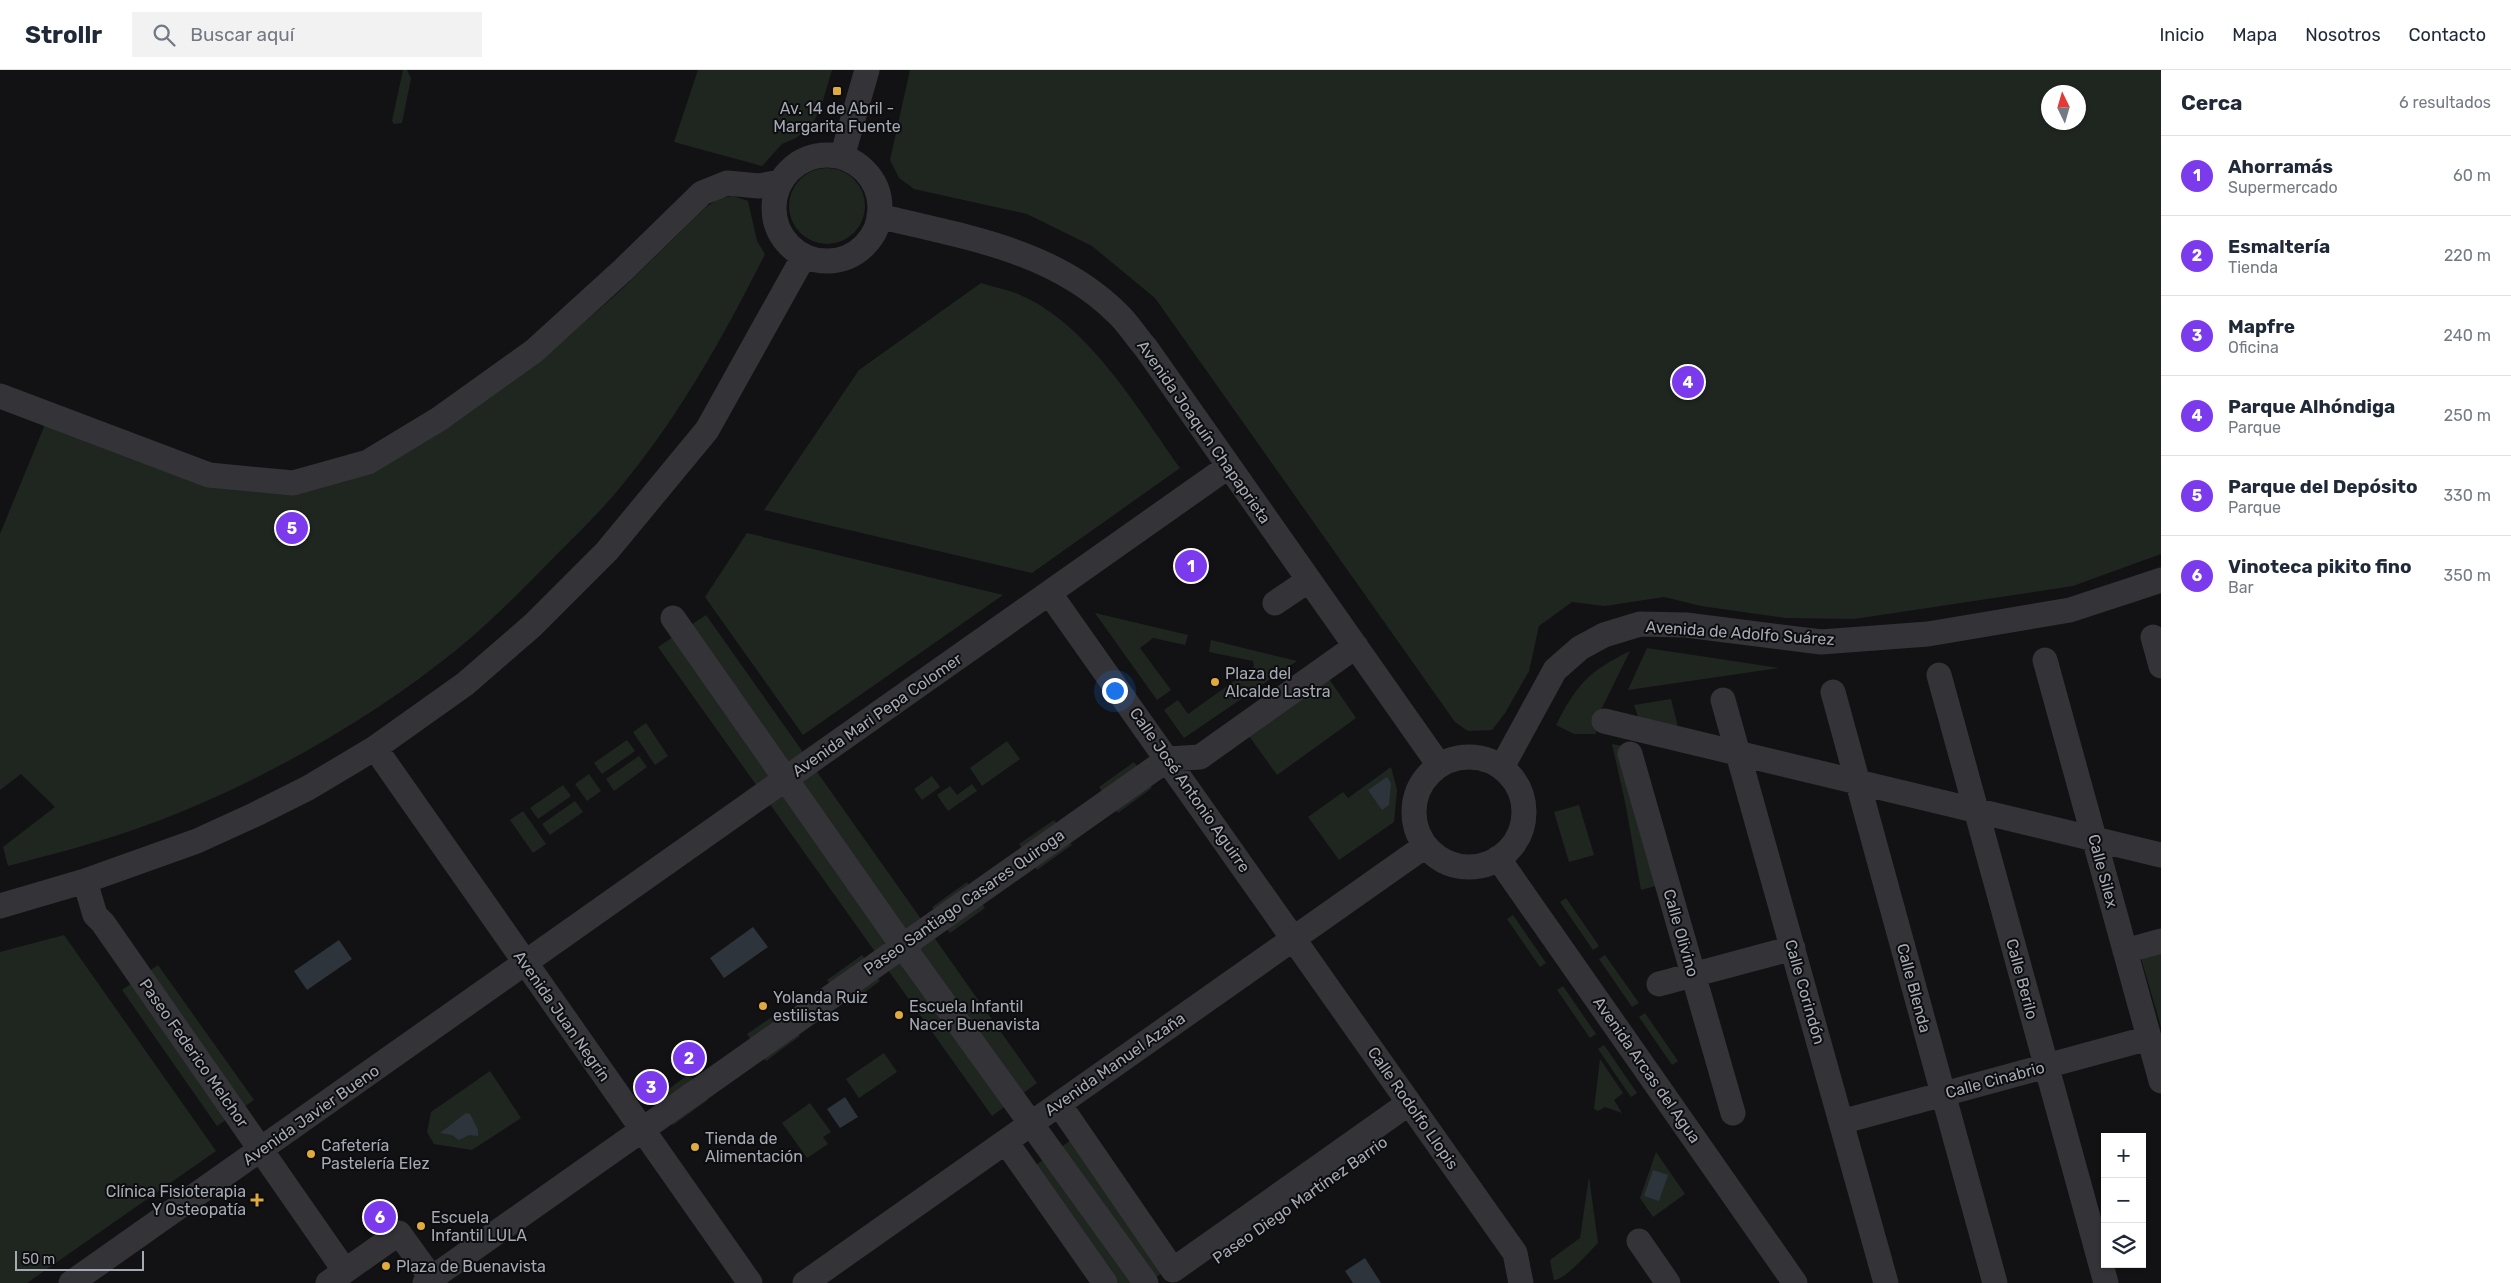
<!DOCTYPE html>
<html lang="es">
<meta charset="utf-8">
<style>
:root{--surface:#fff;--page:#f2f2f3;--text:#1f2937;--muted:#747a83;--line:#e0e1e3;--accent:#7c3aed}
body{margin:0;font-family:Rubik,sans-serif;background:var(--page);color:var(--text)}
.controls{position:absolute;right:15px;bottom:15px;display:grid;overflow:hidden;border-radius:0px;box-shadow:0 1px 4px #0004}
.controls button{width:45px;height:45px;display:grid;place-items:center;padding:0;border:0;border-bottom:1px solid var(--line);background:var(--surface);color:var(--text);font:25px sans-serif}
.compass{position:absolute;left:2041px;top:15px;width:45px;height:45px;border-radius:50%;background:var(--surface);box-shadow:0 1px 4px #0004;rotate:355deg}
.scale{position:absolute;left:15px;bottom:12px;width:129px;box-sizing:border-box;padding-left:5px;border:2px solid #a5a9b3;border-top:0;font-size:14px;line-height:18px;white-space:nowrap;color:#a5a9b3;-webkit-text-stroke:4px #0d0d0f;paint-order:stroke}
.you{position:absolute;left:1114px;top:620px;width:18px;height:18px;margin:-12px;border:4px solid #fff;border-radius:50%;background:#1a73e8;box-shadow:0 0 0 8px #1a73e833}
.badge{display:grid;place-items:center;width:32px;height:32px;border-radius:50%;background:var(--accent);color:#fff;font-size:16px;font-weight:700}
.pin{position:absolute;translate:-50% -50%;border:2px solid #fff;box-shadow:0 1px 5px #0006}
.list{margin:0;padding:0;list-style:none}
h2{display:flex;justify-content:space-between;align-items:center;height:65px;margin:0;padding:0 20px;font-size:21px}
h2 small{font-size:16px;font-weight:400;color:var(--muted)}
.list li{display:grid;grid-template-columns:32px 1fr auto;gap:15px;align-items:center;box-sizing:border-box;height:80px;padding:0 20px;border-top:1px solid var(--line)}
.list b{display:block;font-size:19px;white-space:nowrap}
.list p{margin:0;font-size:16px;white-space:nowrap;color:var(--muted)}
.list em{font-size:16px;font-style:normal;color:var(--muted)}
.icon{flex:none;width:28px;height:28px;fill:none;stroke:currentColor;stroke-width:2;stroke-linecap:round;stroke-linejoin:round}
.map{position:relative;flex:none;width:2161px;height:1213px;overflow:hidden}
header{display:flex;align-items:center;gap:30px;box-sizing:border-box;height:70px;padding:0 25px;background:var(--surface);border-bottom:1px solid var(--line)}
header strong{font-size:24px}
nav{display:flex;gap:28px;margin-inline-start:auto;font-size:18px}
.search{width:350px;height:45px;background:var(--page);display:flex;align-items:center;gap:12px;box-sizing:border-box;padding:0 18px;border-radius:0px;color:var(--muted);font-size:19px}
main{display:flex}
aside{flex:1;background:var(--surface)}
.map>svg:first-child{display:block}
.green{fill:#1f2620;fill-rule:evenodd}
.water{fill:#2d343b}
.lines{fill:none;stroke-linecap:round;stroke-linejoin:round}
.minor{stroke:#343438;stroke-width:25}
.poi-dot{fill:#dfab3e;stroke:#0d0d0f;stroke-width:2}
.labels{text-anchor:middle;dominant-baseline:central;stroke-width:4;stroke-linejoin:round;paint-order:stroke}
.poi-label{font-size:16px;fill:#a5a9b3;stroke:#0d0d0f;text-anchor:start}
.street-label{font-size:16px;fill:#a5a9b3;stroke:#0d0d0f}
</style>
<header>
<strong>Strollr</strong>
<div class="search"><svg class="icon" aria-label="search" viewBox="0 0 24 24"><circle cx="10" cy="10" r="6"/><path d="M15 15l6 6"/></svg>Buscar aquí</div>
<nav><a>Inicio</a><a>Mapa</a><a>Nosotros</a><a>Contacto</a></nav>
</header>
<main>
<div class="map">
<svg width="2161" height="1213" viewBox="0 0 2161 1213">
<rect width="100%" height="100%" fill="#121214"/>
<!-- green -->
<path class="green" d="M403 0H407L411 8 402 53 394 54 392 51Z
M698 0H832L821 37 812 55 796 68 782 74 762 96 674 72Z
M910 0H2161V484L2073 516 1854 549 1786 548 1701 536 1664 527 1605 536 1572 532 1539 556 1529 601 1505 643 1492 660 1468 661 1455 652 1155 228 1092 176 1027 144 914 119 899 108 890 90ZM2078 22V52H2048V22Z
M789 136a38 38 0 1 1 76 0a38 38 0 1 1-76 0Z
M733 126 748 131 757 171 765 184C724 266 677 350 618 420 600 442 579 462 559 482 527 515 495 548 460 577 367 653 244 722 130 761 90 775 49 785 8 796L3 777 55 737 21 704 0 720V464L46 352C123 382 200 421 283 423L545 287 621 220 706 137 720 128Z
M981 213C993 217 1006 219 1018 224 1088 253 1137 338 1180 398L1032 503 764 440 859 300Z
M747 463 1003 525 803 665 705 527Z
M1095 543 1188 565 1185 575 1153 568 1140 578 1171 620 1157 630Z
M706 545 1037 1013 992 1046 658 577Z
M1211 570 1297 591 1184 668 1164 640 1178 630 1188 644 1254 597 1253 591 1209 582Z
M1647 578 1779 598 1628 620Z
M1630 581 1595 652 1596 664H1574L1556 655C1578 613 1588 602 1630 581Z
M1329 609 1356 648 1277 705 1249 666Z
M1671 629 1679 661 1640 652 1634 635Z
M646 653 668 686 655 695 633 662Z
M627 670 635 681 602 704 594 693Z
M1007 671 1020 689 982 716 970 698Z
M1612 674 1622 676 1662 814 1641 820 1625 732Z
M639 686 647 697 614 721 606 709Z
M1134 692 1152 718 1118 743 1099 717Z
M1391 697 1397 720 1394 752 1339 790 1308 747 1343 722 1348 728Z
M589 704 601 721 587 731 575 714Z
M932 706 940 717 922 730 914 719Z
M972 714 977 721 948 741 937 725 950 716 957 725Z
M563 715 571 726 538 749 530 738Z
M575 731 583 742 550 765 542 754Z
M1579 735 1594 785 1569 792 1554 742Z
M523 741 546 774 533 783 510 750Z
M1054 750 1072 775 1037 800 1019 774Z
M967 812 985 838 950 863 932 837Z
M1566 828 1599 876 1593 880 1560 832Z
M1513 845 1546 893 1540 897 1507 849Z
M64 865 216 1081 27 1213H0V882Z
M2161 882V957L2141 888Z
M862 885 880 911 846 936 827 910Z
M1605 885 1639 933 1632 937 1599 889Z
M158 895 254 1030 217 1056 122 920Z
M1563 916 1596 964 1590 968 1557 920Z
M782 940 800 966 766 991 747 964Z
M1645 943 1678 991 1672 995 1639 947Z
M1604 975 1637 1023 1631 1027 1598 979Z
M884 983 897 1002 859 1028 846 1009Z
M1600 989 1623 1023 1614 1030 1622 1043 1605 1037 1598 1041 1594 1039Z
M490 1001 521 1048 472 1080 434 1074 427 1062 431 1042Z
M689 1004 708 1030 673 1055 655 1029Z
M810 1033 831 1062 823 1067 828 1074 807 1088 782 1053Z
M1071 1070 1166 1200 1148 1213H1117L1033 1097Z
M1656 1082 1685 1124 1653 1147 1640 1128Z
M1589 1107 1598 1173C1589 1182 1565 1210 1554 1210L1550 1190 1580 1168Z"/>
<!-- water -->
<path class="water" d="M1387 707 1391 713 1389 735 1382 740 1368 720Z
M753 857 768 877 724 908 710 888Z
M339 870 352 889 307 920 294 901Z
M845 1027 858 1047 840 1058 827 1039Z
M466 1043 470 1044 478 1060V1066L469 1065 459 1070 452 1065 440 1063Z
M1653 1100 1668 1105 1659 1131 1644 1126Z
M1365 1188 1381 1213H1353L1345 1201Z"/>
<g class="lines">
<!-- minor -->
<path class="minor" d="M774 138a53 53 0 1 1 106 0a53 53 0 1 1-106 0Z
M842 87 867 0
M879 146C963 167 1052 179 1117 243 1128 253 1136 267 1146 278L1439 695
M0 326 209 405 293 413 368 392 439 349 534 281 623 200 702 123 727 113 759 116 780 112
M1050 524 1515 1183 1521 1213
M1275 533 1309 510
M673 548 902 875 1146 1213
M2153 567 2161 596
M2045 590 2161 1011
M1939 605 2106 1213
M1833 622 1995 1213
M1723 630 1886 1213
M1604 651 2161 785
M375 678 750 1213
M1630 684 1733 1043
M1414 742a55 55 0 1 1 110 0a55 55 0 1 1-110 0Z
M1502 697 1555 600 1580 578 1604 565 1640 554 1686 555 1821 572 1928 564 2070 540 2161 510
M1498 788 1795 1213
M85 811 95 845 103 853 345 1201
M0 836 85 811 197 771 256 744 308 718 375 678 465 614 533 555 607 481 707 360 804 186
M2125 881 2161 871
M1659 914 1793 878
M1059 1034 1173 1200 1409 1033
M1841 1052 2149 968
M1006 1072 1105 1213
M1639 1171 1668 1213
M71 1213 1229 396
M328 1213 399 1163 435 1213
M425 1213 1168 689 1200 687 1356 576
M805 1213 1425 776"/>
</g>
<!-- markers -->
<g class="poi-dot">
<rect x="832" y="16" width="10" height="10" rx="2.5"/>
<circle cx="1215" cy="612" r="5"/>
<circle cx="763" cy="936" r="5"/>
<circle cx="899" cy="945" r="5"/>
<circle cx="695" cy="1077" r="5"/>
<circle cx="311" cy="1084" r="5"/>
<path d="M254.5 1122.5h5v5h5v5h-5v5h-5v-5h-5v-5h5z"/>
<circle cx="421" cy="1156" r="5"/>
<circle cx="386" cy="1196" r="5"/>
</g>
<g class="labels">
<!-- poi labels -->
<g class="poi-label">
<text x="837" y="38" text-anchor="middle">Av. 14 de Abril -<tspan x="837" dy="18">Margarita Fuente</tspan></text>
<text x="1225" y="603">Plaza del<tspan x="1225" dy="18">Alcalde Lastra</tspan></text>
<text x="773" y="927">Yolanda Ruiz<tspan x="773" dy="18">estilistas</tspan></text>
<text x="909" y="936">Escuela Infantil<tspan x="909" dy="18">Nacer Buenavista</tspan></text>
<text x="705" y="1068">Tienda de<tspan x="705" dy="18">Alimentación</tspan></text>
<text x="321" y="1075">Cafetería<tspan x="321" dy="18">Pastelería Elez</tspan></text>
<text x="246" y="1121" text-anchor="end">Clínica Fisioterapia<tspan x="246" dy="18">Y Osteopatía</tspan></text>
<text x="431" y="1147">Escuela<tspan x="431" dy="18">Infantil LULA</tspan></text>
<text x="396" y="1196">Plaza de Buenavista</text>
</g>
<!-- street labels -->
<g class="street-label">
<text transform="translate(1204 362) rotate(55)">Avenida Joaquín Chapaprieta</text>
<text transform="translate(1740 563) rotate(4)">Avenida de Adolfo Suárez</text>
<text transform="translate(877 645) rotate(-35)">Avenida Mari Pepa Colomer</text>
<text transform="translate(1190 720) rotate(55)">Calle José Antonio Aguirre</text>
<text transform="translate(2103 801) rotate(75)">Calle Silex</text>
<text transform="translate(964 832) rotate(-35)">Paseo Santiago Casares Quiroga</text>
<text transform="translate(1681 863) rotate(74)">Calle Olivino</text>
<text transform="translate(2022 909) rotate(75)">Calle Berilo</text>
<text transform="translate(1914 918) rotate(75)">Calle Blenda</text>
<text transform="translate(1805 922) rotate(74)">Calle Corindón</text>
<text transform="translate(562 946) rotate(55)">Avenida Juan Negrín</text>
<text transform="translate(194 983) rotate(55)">Paseo Federico Melchor</text>
<text transform="translate(1115 994) rotate(-35)">Avenida Manuel Azaña</text>
<text transform="translate(1647 1000) rotate(55)">Avenida Arcas del Agua</text>
<text transform="translate(1995 1010) rotate(-15)">Calle Cinabrio</text>
<text transform="translate(1413 1038) rotate(55)">Calle Rodolfo Llopis</text>
<text transform="translate(311 1045) rotate(-35)">Avenida Javier Bueno</text>
<text transform="translate(1300 1130) rotate(-35)">Paseo Diego Martínez Barrio</text>
</g>
</g>
</svg>
<div class="controls">
<button>+</button>
<button>−</button>
<button><svg class="icon" aria-label="layers" viewBox="0 0 24 24"><path d="M12 4l9 5-9 5-9-5zM3 14l9 5 9-5"/></svg></button>
</div>
<svg class="compass" viewBox="-18 -18 36 36"><path d="M0-13l5 13h-10z" fill="#e53935"/><path d="M0 13l5-13h-10z" fill="#747a83"/></svg>
<div class="scale">50 m</div>
<div class="you"></div>
<div class="pin badge" style="left:1191px;top:496px">1</div>
<div class="pin badge" style="left:689px;top:988px">2</div>
<div class="pin badge" style="left:651px;top:1017px">3</div>
<div class="pin badge" style="left:1688px;top:312px">4</div>
<div class="pin badge" style="left:292px;top:458px">5</div>
<div class="pin badge" style="left:380px;top:1147px">6</div>
</div>
<aside>
<h2>Cerca<small>6 resultados</small></h2>
<ul class="list">
<li><span class="badge">1</span><div><b>Ahorramás</b><p>Supermercado</p></div><em>60 m</em></li>
<li><span class="badge">2</span><div><b>Esmaltería</b><p>Tienda</p></div><em>220 m</em></li>
<li><span class="badge">3</span><div><b>Mapfre</b><p>Oficina</p></div><em>240 m</em></li>
<li><span class="badge">4</span><div><b>Parque Alhóndiga</b><p>Parque</p></div><em>250 m</em></li>
<li><span class="badge">5</span><div><b>Parque del Depósito</b><p>Parque</p></div><em>330 m</em></li>
<li><span class="badge">6</span><div><b>Vinoteca pikito fino</b><p>Bar</p></div><em>350 m</em></li>
</ul>
</aside>
</main>
